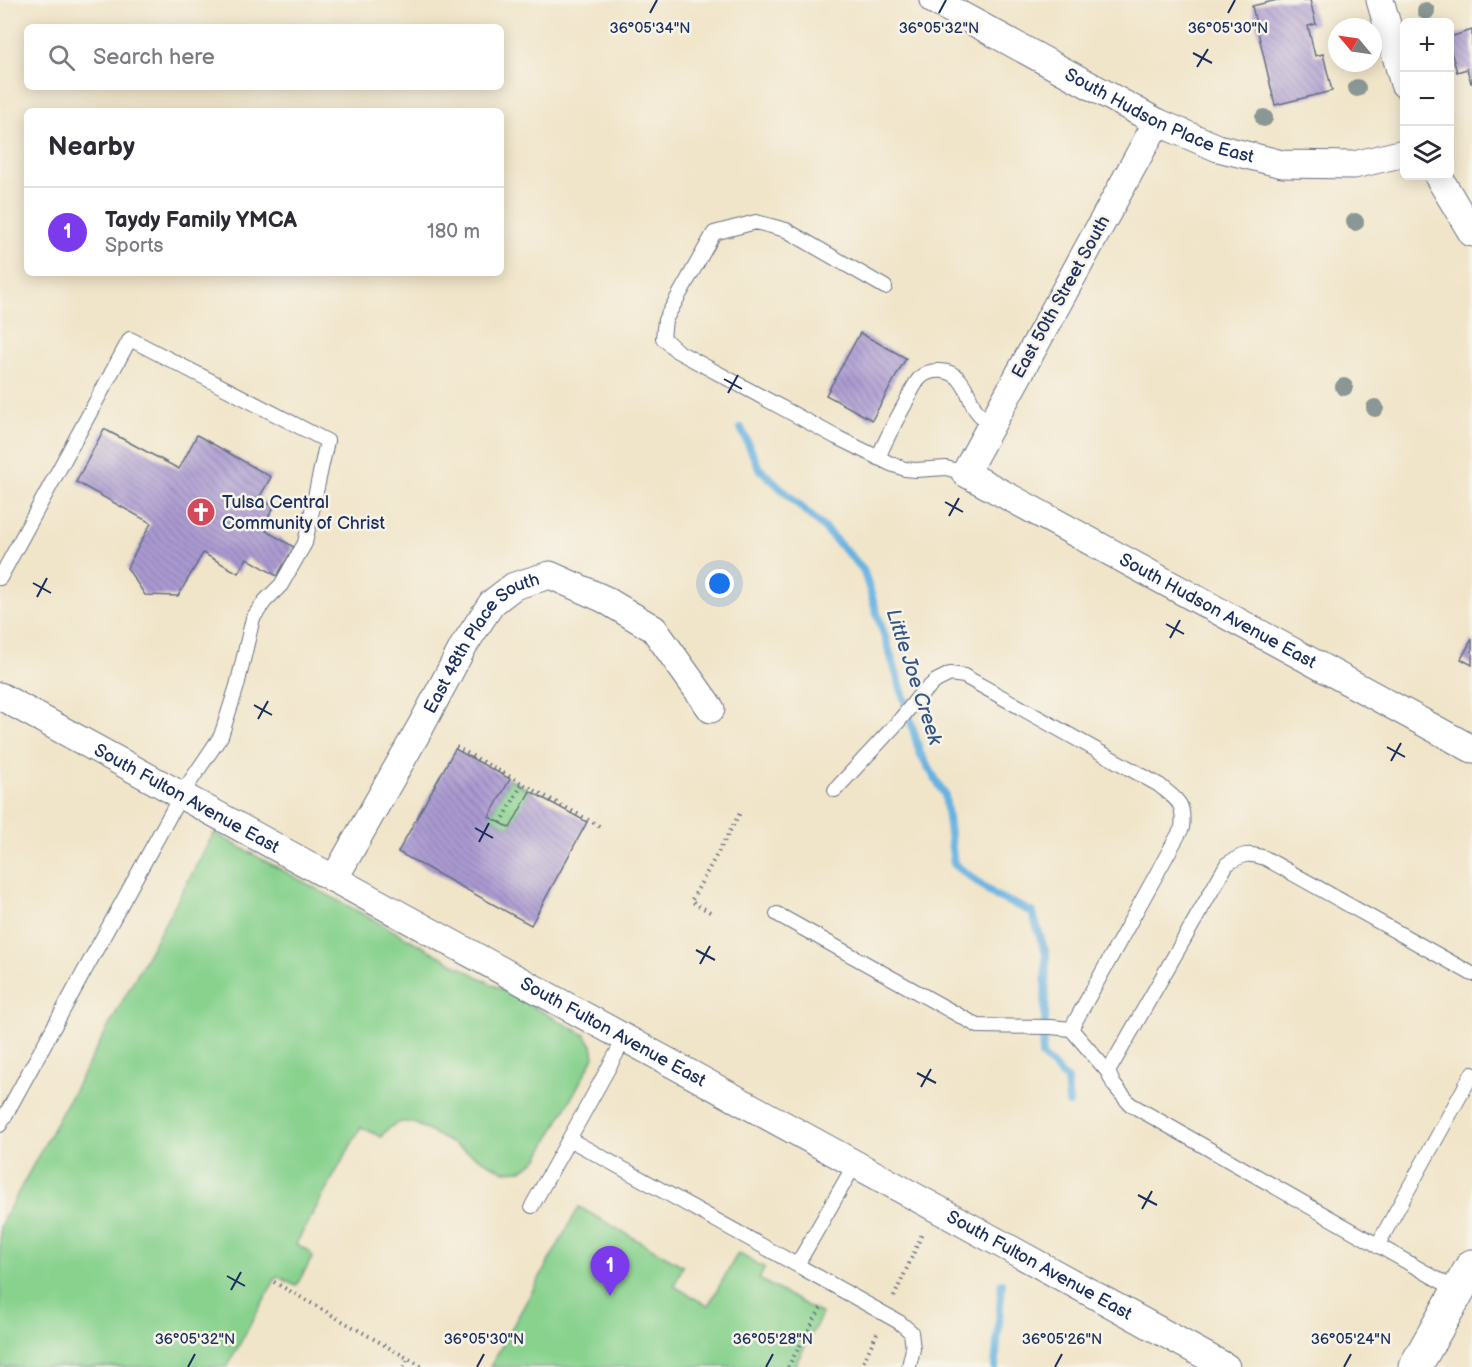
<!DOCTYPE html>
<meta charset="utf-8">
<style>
:root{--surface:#fff;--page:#f2f2f3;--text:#2b2b33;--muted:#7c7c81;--line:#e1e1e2;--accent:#7c3aed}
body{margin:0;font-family:"Balsamiq Sans",sans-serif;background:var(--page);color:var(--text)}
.controls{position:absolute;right:18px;top:18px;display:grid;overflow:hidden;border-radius:9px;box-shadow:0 3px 15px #0003}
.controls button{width:54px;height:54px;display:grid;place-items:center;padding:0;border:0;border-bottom:2px solid var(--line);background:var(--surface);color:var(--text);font:30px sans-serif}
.compass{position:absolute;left:1328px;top:18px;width:54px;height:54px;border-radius:50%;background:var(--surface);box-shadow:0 3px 15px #0003;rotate:299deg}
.you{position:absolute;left:720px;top:584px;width:21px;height:21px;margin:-15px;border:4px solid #fff;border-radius:50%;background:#1a73e8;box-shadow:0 0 0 9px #1a73e833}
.badge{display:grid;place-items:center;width:39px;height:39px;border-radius:50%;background:var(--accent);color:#fff;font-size:20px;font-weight:700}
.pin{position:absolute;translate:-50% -50px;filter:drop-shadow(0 2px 3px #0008)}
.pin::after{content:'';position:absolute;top:32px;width:21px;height:18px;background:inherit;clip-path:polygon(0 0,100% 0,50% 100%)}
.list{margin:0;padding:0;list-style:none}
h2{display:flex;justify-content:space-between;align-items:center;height:78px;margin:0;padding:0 24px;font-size:26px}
h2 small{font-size:20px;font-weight:400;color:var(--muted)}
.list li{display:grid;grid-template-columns:39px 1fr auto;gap:18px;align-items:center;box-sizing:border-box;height:90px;padding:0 24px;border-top:2px solid var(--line)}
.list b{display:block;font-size:22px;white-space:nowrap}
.list p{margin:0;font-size:20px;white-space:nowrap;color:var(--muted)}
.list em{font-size:20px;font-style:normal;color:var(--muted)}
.icon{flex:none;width:33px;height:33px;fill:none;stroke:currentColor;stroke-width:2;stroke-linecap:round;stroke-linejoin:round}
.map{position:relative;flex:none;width:1472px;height:1367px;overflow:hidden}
.search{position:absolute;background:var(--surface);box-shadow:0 3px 15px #0003;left:24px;top:24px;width:480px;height:66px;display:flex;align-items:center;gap:15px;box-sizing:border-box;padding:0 21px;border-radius:9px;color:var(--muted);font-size:22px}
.panel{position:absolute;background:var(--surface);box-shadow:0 3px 15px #0003;left:24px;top:108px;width:480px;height:168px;border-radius:9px}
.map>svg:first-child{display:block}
.green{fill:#88d28e;stroke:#528076;stroke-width:1.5}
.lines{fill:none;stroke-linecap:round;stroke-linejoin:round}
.stream{stroke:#68b2e1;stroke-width:8}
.building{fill:url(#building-back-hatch)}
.service-casing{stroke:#666f83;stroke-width:16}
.minor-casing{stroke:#666f83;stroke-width:29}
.secondary-casing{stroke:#666f83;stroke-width:35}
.path{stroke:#666f83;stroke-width:4;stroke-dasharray:1.5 4.5;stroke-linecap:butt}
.service{stroke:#fff;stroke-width:14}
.minor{stroke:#fff;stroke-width:27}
.secondary{stroke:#fff;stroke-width:33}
.tree{fill:#8a9795}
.ticks{fill:none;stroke:#1b2f5e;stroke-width:2}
.labels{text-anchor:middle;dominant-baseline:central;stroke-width:5;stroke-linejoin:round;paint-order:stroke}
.street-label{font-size:18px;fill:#1b2f5e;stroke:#f7f3e8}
.poi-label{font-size:18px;fill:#1b2f5e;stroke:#f7f3e8;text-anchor:start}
.water-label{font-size:20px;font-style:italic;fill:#325685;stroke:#f7f3e8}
.ticks-label{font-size:15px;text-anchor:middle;fill:#1b2f5e;stroke:#f7f3e8;stroke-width:5;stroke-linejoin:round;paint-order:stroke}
</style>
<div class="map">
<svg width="1472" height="1367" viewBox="0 0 1472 1367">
<defs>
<pattern id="building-back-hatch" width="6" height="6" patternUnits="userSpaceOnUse" patternTransform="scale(1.5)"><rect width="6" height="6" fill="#ab9ad1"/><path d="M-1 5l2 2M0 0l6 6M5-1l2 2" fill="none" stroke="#8a7ead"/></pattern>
</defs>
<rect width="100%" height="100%" fill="#f7f3e8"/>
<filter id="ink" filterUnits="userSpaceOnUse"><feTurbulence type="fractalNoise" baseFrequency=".0167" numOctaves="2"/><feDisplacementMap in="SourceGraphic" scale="12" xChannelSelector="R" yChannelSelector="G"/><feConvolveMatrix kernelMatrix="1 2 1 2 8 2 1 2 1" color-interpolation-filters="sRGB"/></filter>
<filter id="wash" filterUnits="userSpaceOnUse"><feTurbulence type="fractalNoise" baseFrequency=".008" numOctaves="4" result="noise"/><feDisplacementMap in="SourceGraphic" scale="24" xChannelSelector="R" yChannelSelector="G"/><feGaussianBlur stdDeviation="1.35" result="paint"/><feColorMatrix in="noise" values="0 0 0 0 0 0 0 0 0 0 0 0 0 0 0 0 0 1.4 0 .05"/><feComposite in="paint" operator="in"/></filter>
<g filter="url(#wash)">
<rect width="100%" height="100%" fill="#f1e5c9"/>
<!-- green -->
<path class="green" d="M510 779 530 791 510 828 489 817Z
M214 833 585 1035 592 1045 594 1057 538 1158 529 1166 521 1170 503 1171 416 1124C402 1119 390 1124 381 1137L361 1127 296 1244 310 1252 312 1258 296 1286 277 1276 227 1367H0V1226Z
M579 1207 683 1266 674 1286 708 1306 738 1253 765 1268 759 1279 822 1314 794 1367H490Z"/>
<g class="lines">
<!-- stream -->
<path class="stream" d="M741 428 759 468 826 530 863 569 901 688 920 753 945 795 954 864 996 896 1032 912 1046 954 1045 1021 1042 1055 1067 1080 1069 1103
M995 1367 1002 1283"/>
</g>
<g id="blocks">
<!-- building -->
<path class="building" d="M1277 0H1310L1316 24 1308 26 1315 56 1323 54 1332 91 1275 105 1252 6Z
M1472 30V83H1471L1467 69 1457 72 1450 48V37Z
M860 333 906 358 872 420 826 395Z
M104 429 179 469 197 435 271 477 259 498 274 507 268 517 272 520 266 531 294 547 277 576 247 558 238 573 203 553 178 596 145 595 127 568 151 523 76 482Z
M1472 639V665L1461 659Z
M455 749 510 779 489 817 501 823 510 828 530 791 587 822 531 925 398 852Z"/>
</g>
</g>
<g filter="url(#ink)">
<use href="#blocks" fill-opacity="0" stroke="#666f83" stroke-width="1.5"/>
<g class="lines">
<!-- service casing -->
<g class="service-casing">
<path id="service" d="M885 287 786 230 756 222 714 233 665 320 663 338 677 351 836 437 891 464 905 469 916 470 946 468 965 473
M878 458C886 439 895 422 905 404 909 396 913 386 919 379 929 368 950 368 960 380 974 397 968 411 992 424
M0 578 130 339 327 441 305 543 281 585 265 601 253 618 237 686 221 736 181 795 0 1125
M835 790 899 721 919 696 936 681 950 674 964 676 1159 785C1177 800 1185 802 1182 828L1071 1029 1108 1072
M777 914 978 1026 1051 1027 1071 1029
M569 1139 797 1265
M855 1164 797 1265 899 1322 911 1332 913 1349 909 1366
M532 1206 625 1038
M1377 1246 1472 1074
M1458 1291 1130 1104 1114 1085 1108 1072 1227 864C1243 854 1247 852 1265 858L1472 974"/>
</g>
<!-- minor casing -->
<g class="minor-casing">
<g id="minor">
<path id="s1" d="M933 0 1157 122 1218 148 1282 164 1354 165 1404 153"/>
<path d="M1380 0 1404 84"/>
<path id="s2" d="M1157 122 965 473 1472 749"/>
<path d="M1438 176 1472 233"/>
<path id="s3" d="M0 696 1226 1367"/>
<path id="s4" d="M334 879 421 726 464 645 492 603 514 586 550 575 604 599 654 629 711 709"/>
</g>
</g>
<!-- secondary casing -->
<g class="secondary-casing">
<path id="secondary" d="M1415 1367 1472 1266"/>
</g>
<!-- path -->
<path class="path" d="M456 747 603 828
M501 823 522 784
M710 912 691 901 740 813
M274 1282 423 1367
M894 1297 923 1232
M403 1367 408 1358
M788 1367 823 1304
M861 1367 877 1333"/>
<!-- service -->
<use href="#service" class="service"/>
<!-- minor -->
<use href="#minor" class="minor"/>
<!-- secondary -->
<use href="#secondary" class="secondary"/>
</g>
<!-- trees -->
<g class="tree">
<circle cx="1426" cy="11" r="9"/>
<circle cx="1357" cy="88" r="9"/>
<circle cx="1264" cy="118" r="9"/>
<circle cx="1355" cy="222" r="9"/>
<circle cx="1344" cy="387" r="9"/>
<circle cx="1375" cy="408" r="9"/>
</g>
</g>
<!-- ticks -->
<path class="ticks" d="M650 13 657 0M939 13 946 0M1228 13 1235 0M1193 53 1212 63M1197 67 1208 49M724 379 742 389M728 393 738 375M945 502 963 512M949 516 959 498M33 583 51 593M37 597 47 578M1166 624 1184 634M1170 638 1180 620M254 705 272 715M258 719 268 701M1387 747 1405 757M1391 761 1401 743M475 828 493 838M479 842 489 823M696 950 715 960M700 964 710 946M917 1073 936 1083M921 1087 931 1069M1138 1195 1157 1205M1142 1209 1152 1191M227 1276 245 1286M231 1290 241 1272M188 1367 195 1354M477 1367 484 1354M766 1367 773 1354M1055 1367 1062 1354M1344 1367 1351 1354"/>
<!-- icons -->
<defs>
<g id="church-disc" transform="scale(1.5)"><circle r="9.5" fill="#d1495b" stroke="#f7f3e8"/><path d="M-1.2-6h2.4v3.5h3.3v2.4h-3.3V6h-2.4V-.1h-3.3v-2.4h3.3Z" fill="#fff"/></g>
</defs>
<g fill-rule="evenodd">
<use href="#church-disc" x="201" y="512"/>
</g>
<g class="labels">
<!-- street labels -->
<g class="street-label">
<text stroke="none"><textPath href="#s1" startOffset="255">South Hudson Place East</textPath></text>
<text transform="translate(1061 297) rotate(-61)">East 50th Street South</text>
<text stroke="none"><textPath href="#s2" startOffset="688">South Hudson Avenue East</textPath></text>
<text stroke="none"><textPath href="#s4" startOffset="282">East 48th Place South</textPath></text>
<text stroke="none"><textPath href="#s3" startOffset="213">South Fulton Avenue East</textPath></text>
<text stroke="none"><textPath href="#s3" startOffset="699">South Fulton Avenue East</textPath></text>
<text stroke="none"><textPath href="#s3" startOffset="1185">South Fulton Avenue East</textPath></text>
</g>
<!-- poi labels -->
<g class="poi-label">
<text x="222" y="502">Tulsa Central<tspan x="222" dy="21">Community of Christ</tspan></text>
</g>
<!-- water labels -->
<g class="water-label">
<text transform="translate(914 677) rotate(72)">Little Joe Creek</text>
</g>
</g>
<g class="ticks-label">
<text x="650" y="33">36°05'34"N</text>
<text x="939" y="33">36°05'32"N</text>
<text x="1228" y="33">36°05'30"N</text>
<text x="195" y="1344">36°05'32"N</text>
<text x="484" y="1344">36°05'30"N</text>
<text x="773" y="1344">36°05'28"N</text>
<text x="1062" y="1344">36°05'26"N</text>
<text x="1351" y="1344">36°05'24"N</text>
</g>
</svg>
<div class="controls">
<button>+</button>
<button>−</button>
<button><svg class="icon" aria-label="layers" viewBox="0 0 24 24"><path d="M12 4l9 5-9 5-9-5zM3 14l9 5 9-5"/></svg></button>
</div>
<svg class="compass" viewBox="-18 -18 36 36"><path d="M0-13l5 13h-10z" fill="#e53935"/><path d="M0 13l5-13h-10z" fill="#7c7c81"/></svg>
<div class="you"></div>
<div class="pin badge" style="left:610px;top:1296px">1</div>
<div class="search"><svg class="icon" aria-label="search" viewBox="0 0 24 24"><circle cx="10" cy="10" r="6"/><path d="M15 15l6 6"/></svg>Search here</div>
<section class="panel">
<h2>Nearby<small></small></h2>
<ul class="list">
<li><span class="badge">1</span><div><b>Taydy Family YMCA</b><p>Sports</p></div><em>180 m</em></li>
</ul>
</section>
</div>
